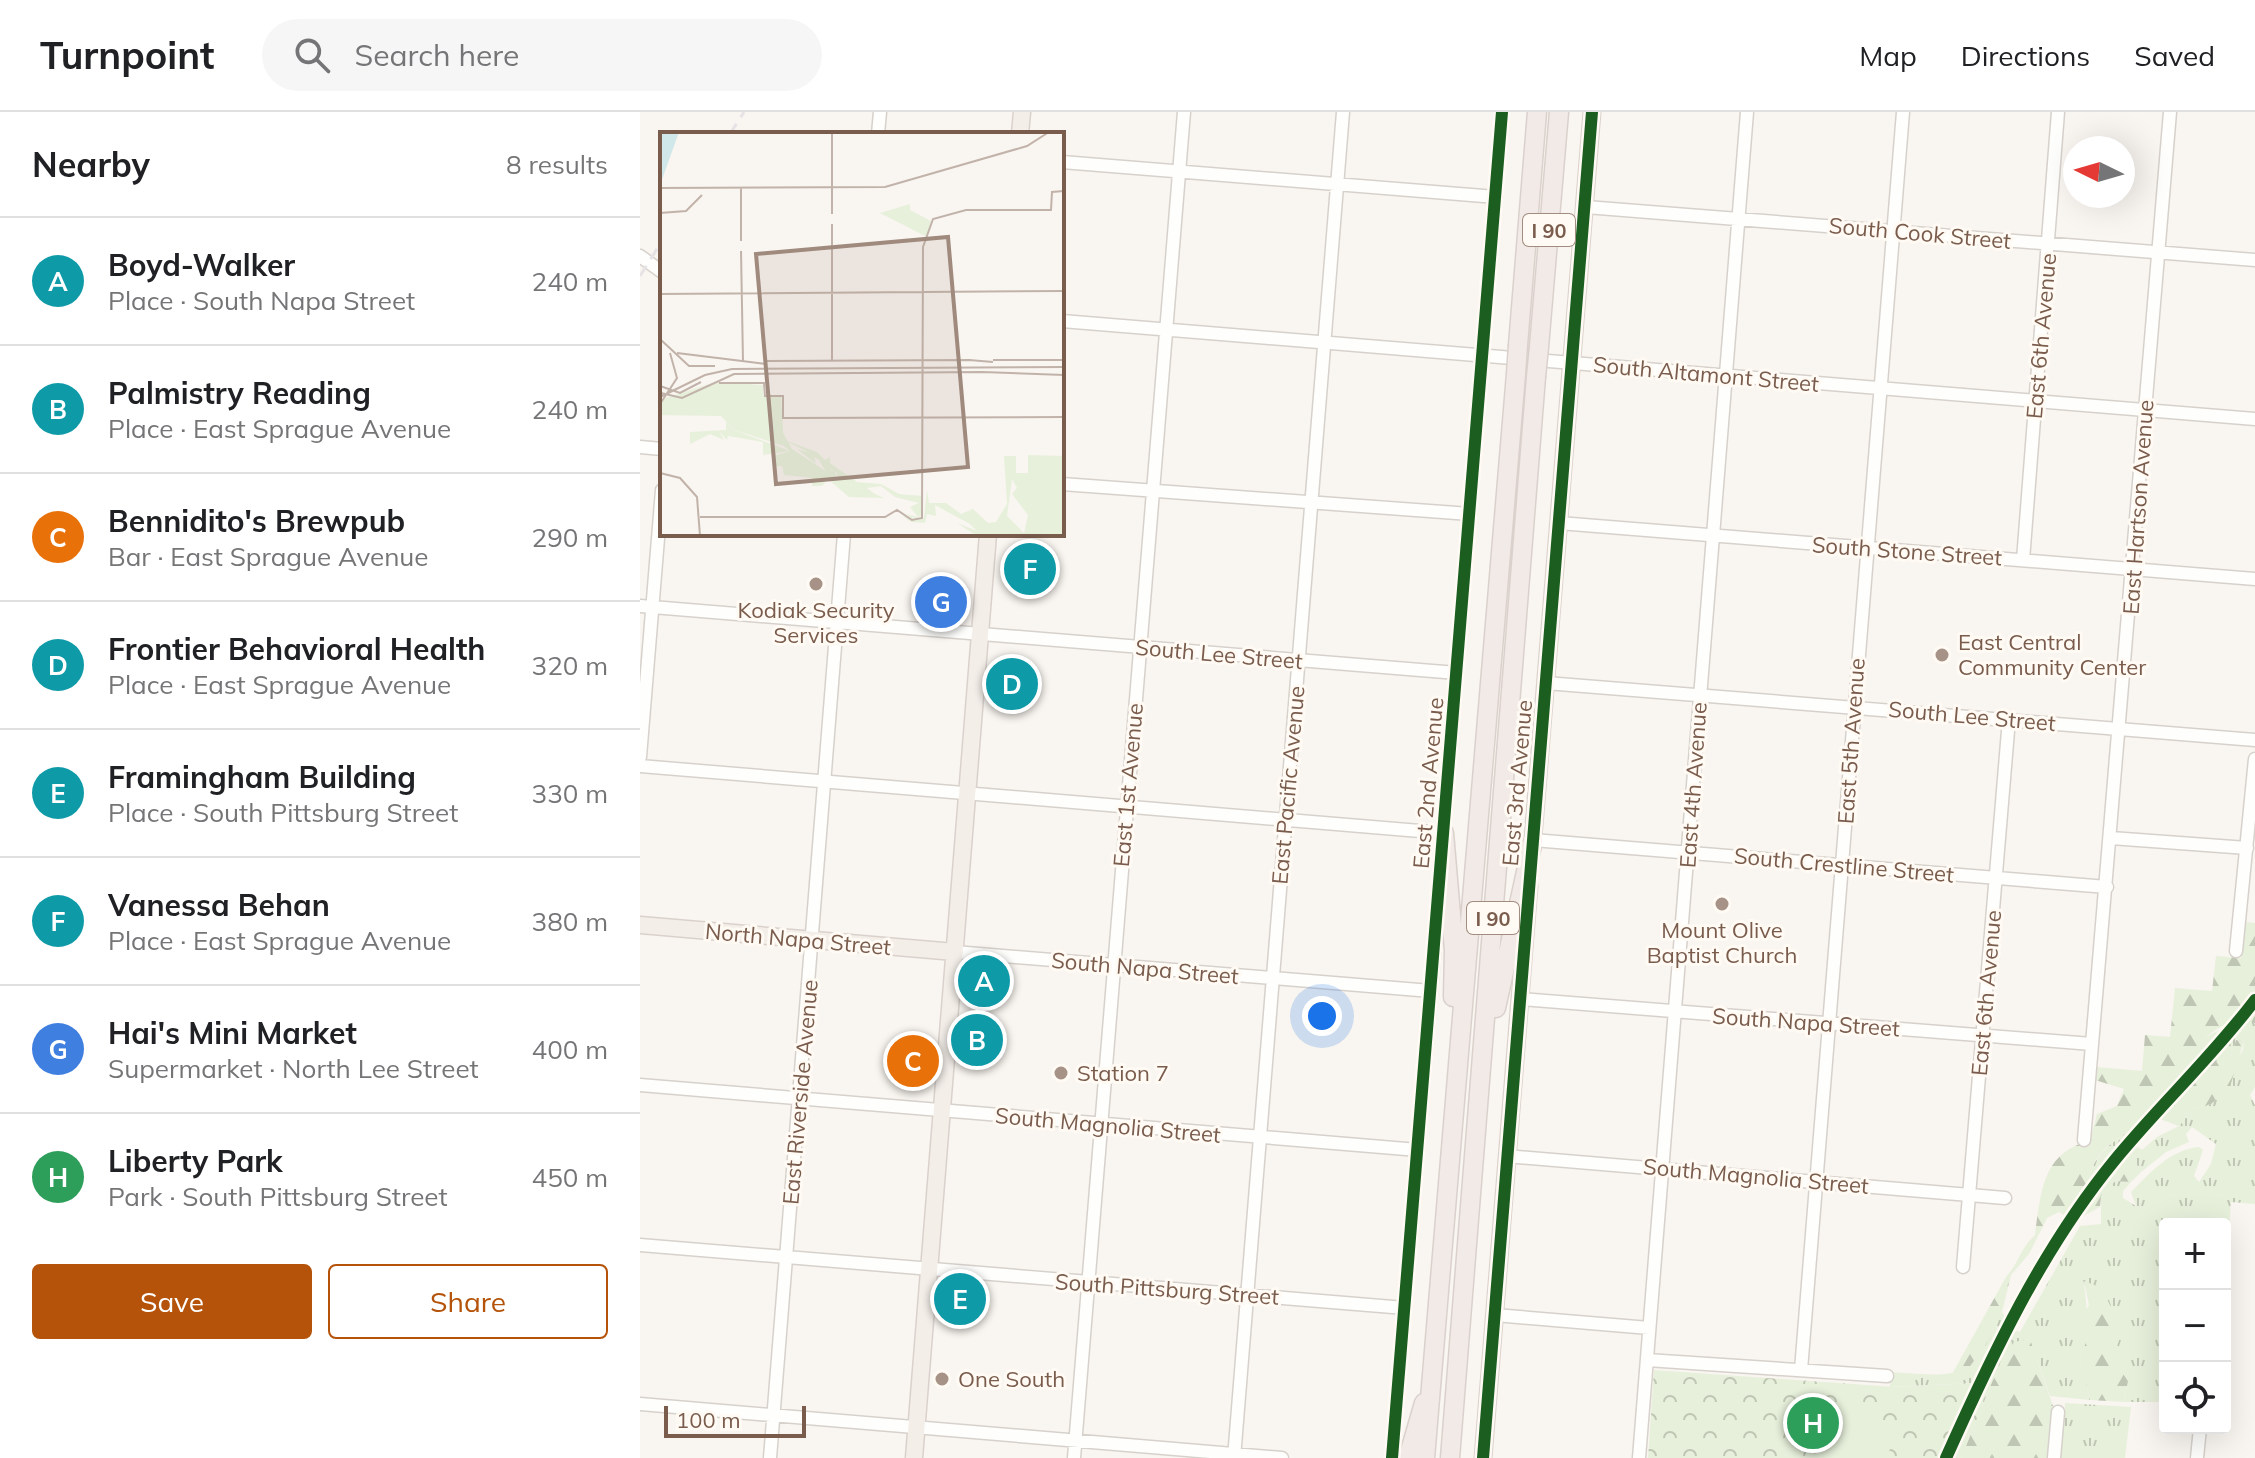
<!DOCTYPE html>
<meta charset="utf-8">
<style>
:root{--surface:#fff;--page:#f6f6f6;--text:#202124;--muted:#757577;--line:#e0e0e0;--accent:#b45309}
body{margin:0;font-family:Mulish,sans-serif;background:var(--page);color:var(--text)}
.controls{position:absolute;right:24px;bottom:24px;display:grid;overflow:hidden;border-radius:8px;box-shadow:0 8px 32px #0002}
.controls button{width:72px;height:72px;display:grid;place-items:center;padding:0;border:0;border-bottom:2px solid var(--line);background:var(--surface);color:var(--text);font:40px sans-serif}
.compass{position:absolute;left:1423px;top:24px;width:72px;height:72px;border-radius:50%;background:var(--surface);box-shadow:0 8px 32px #0002;rotate:275deg}
.scale{position:absolute;left:24px;bottom:20px;width:142px;box-sizing:border-box;padding-left:8px;border:4px solid #7a5c4d;border-top:0;font-size:22px;line-height:28px;white-space:nowrap;color:#7a5c4d;-webkit-text-stroke:6px #fffaf3;paint-order:stroke}
.you{position:absolute;left:682px;top:904px;width:28px;height:28px;margin:-20px;border:6px solid #fff;border-radius:50%;background:#1a73e8;box-shadow:0 0 0 12px #1a73e833}
.badge{display:grid;place-items:center;width:52px;height:52px;border-radius:50%;background:var(--accent);color:#fff;font-size:26px;font-weight:700}
.pin{position:absolute;translate:-50% -50%;border:4px solid #fff;box-shadow:0 2px 8px #0006}
.list{margin:0;padding:0;list-style:none}
h2{display:flex;justify-content:space-between;align-items:center;height:104px;margin:0;padding:0 32px;font-size:34px}
h2 small{font-size:26px;font-weight:400;color:var(--muted)}
.list li{display:grid;grid-template-columns:52px 1fr auto;gap:24px;align-items:center;box-sizing:border-box;height:128px;padding:0 32px;border-top:2px solid var(--line)}
.list b{display:block;font-size:30px;white-space:nowrap}
.list p{margin:0;font-size:26px;white-space:nowrap;color:var(--muted)}
.list em{font-size:26px;font-style:normal;color:var(--muted)}
.actions{display:flex;gap:16px;padding:24px 32px}
.actions a{flex:1;padding:18px 0;border:2px solid var(--accent);border-radius:8px;text-align:center;font-size:28px;color:var(--accent)}
.actions .main{background:var(--accent);color:#fff}
.icon{flex:none;width:44px;height:44px;fill:none;stroke:currentColor;stroke-width:2;stroke-linecap:round;stroke-linejoin:round}
.map{position:relative;flex:none;width:1615px;height:1346px;overflow:hidden}
header{display:flex;align-items:center;gap:48px;box-sizing:border-box;height:112px;padding:0 40px;background:var(--surface);border-bottom:2px solid var(--line)}
header strong{font-size:38px}
nav{display:flex;gap:44px;margin-inline-start:auto;font-size:28px}
.search{width:560px;height:72px;background:var(--page);display:flex;align-items:center;gap:20px;box-sizing:border-box;padding:0 28px;border-radius:44px;color:var(--muted);font-size:30px}
main{display:flex}
aside{flex:1;background:var(--surface)}
.map>svg:first-child{display:block}
.grass{fill:url(#grass-tufts)}
.forest{fill:url(#forest-firs)}
.park{fill:url(#park-crowns)}
.pitch{fill:#e7f0db}
.lines{fill:none;stroke-linecap:round;stroke-linejoin:round}
.minor-casing{stroke:#d7d1cb;stroke-width:15}
.major-casing{stroke:#dad1cc;stroke-width:19}
.highway-casing{stroke:#dad1cc;stroke-width:21}
.minor{stroke:#fefefd;stroke-width:12}
.major{stroke:#f3eee8;stroke-width:16}
.highway{stroke:#f2eae7;stroke-width:18}
.rail{stroke:#e6e3e7;stroke-width:3;stroke-dasharray:12 8;stroke-linecap:butt}
.highway-bridge-casing{stroke:#dad1cc;stroke-width:21;stroke-linecap:butt}
.highway-bridge{stroke:#f2eae7;stroke-width:18}
.cycleway-casing{stroke:#fffaf3;stroke-width:17}
.cycleway{stroke:#1b5e20;stroke-width:12}
.poi-dot{fill:#a69286;stroke:#fffaf3;stroke-width:3}
.labels{text-anchor:middle;dominant-baseline:central;stroke-width:6;stroke-linejoin:round;paint-order:stroke}
.shield{fill:#fffaf3;stroke:#a28b7f;stroke-width:2}
.shield-label{font-size:20px;font-weight:bold;fill:#7a5c4d}
.street-label{font-size:22px;fill:#7a5c4d;stroke:#fffaf3}
.poi-label{font-size:22px;fill:#7a5c4d;stroke:#fffaf3;text-anchor:start}
.inset-road{fill:none;stroke:#c2b3aa;stroke-width:2}
.view{fill:#9f8a7d;fill-opacity:0.15;stroke:#9f8a7d;stroke-width:4}
.inset-edge{fill:none;stroke:#7a5c4d;stroke-width:4}
</style>
<header>
<strong>Turnpoint</strong>
<div class="search"><svg class="icon" aria-label="search" viewBox="0 0 24 24"><circle cx="10" cy="10" r="6"/><path d="M15 15l6 6"/></svg>Search here</div>
<nav><a>Map</a><a>Directions</a><a>Saved</a></nav>
</header>
<main>
<aside>
<h2>Nearby<small>8 results</small></h2>
<ul class="list">
<li><span class="badge" style="background:#0f9aa8">A</span><div><b>Boyd-Walker</b><p>Place · South Napa Street</p></div><em>240 m</em></li>
<li><span class="badge" style="background:#0f9aa8">B</span><div><b>Palmistry Reading</b><p>Place · East Sprague Avenue</p></div><em>240 m</em></li>
<li><span class="badge" style="background:#e8710a">C</span><div><b>Bennidito's Brewpub</b><p>Bar · East Sprague Avenue</p></div><em>290 m</em></li>
<li><span class="badge" style="background:#0f9aa8">D</span><div><b>Frontier Behavioral Health</b><p>Place · East Sprague Avenue</p></div><em>320 m</em></li>
<li><span class="badge" style="background:#0f9aa8">E</span><div><b>Framingham Building</b><p>Place · South Pittsburg Street</p></div><em>330 m</em></li>
<li><span class="badge" style="background:#0f9aa8">F</span><div><b>Vanessa Behan</b><p>Place · East Sprague Avenue</p></div><em>380 m</em></li>
<li><span class="badge" style="background:#3f7fe0">G</span><div><b>Hai's Mini Market</b><p>Supermarket · North Lee Street</p></div><em>400 m</em></li>
<li><span class="badge" style="background:#2e9e5b">H</span><div><b>Liberty Park</b><p>Park · South Pittsburg Street</p></div><em>450 m</em></li>
</ul>
<div class="actions"><a class="main">Save</a><a>Share</a></div>
</aside>
<div class="map">
<svg width="1615" height="1346" viewBox="0 0 1615 1346">
<defs>
<pattern id="grass-tufts" width="24" height="20" patternUnits="userSpaceOnUse" patternTransform="scale(2)"><rect width="24" height="20" fill="#e7f0db"/><path d="M3 7l-1-3M5 7V3M7 7l1-3M15 17l-1-3M17 17v-4M19 17l1-3" fill="none" stroke="#c0c6b4"/></pattern>
<pattern id="forest-firs" width="22" height="20" patternUnits="userSpaceOnUse" patternTransform="scale(2)"><rect width="22" height="20" fill="#e7f0db"/><path d="M5 1l3.5 6h-7zM16 11l3.5 6h-7z" fill="#c0c6b4"/></pattern>
<pattern id="park-crowns" width="20" height="18" patternUnits="userSpaceOnUse" patternTransform="scale(2)"><rect width="20" height="18" fill="#e7f0db"/><path d="M2 6a3 3 0 1 1 6 0M12 15a3 3 0 1 1 6 0" fill="none" stroke="#c0c6b4"/></pattern>
</defs>
<rect width="100%" height="100%" fill="#f9f5f0"/>
<!-- grass -->
<path class="grass" d="M1611 909 1615 911V975L1610 983 1615 993V1092L1591 1090 1586 1152 1585 1112H1525V1290H1484L1488 1269 1473 1248 1444 1169 1449 1221 1440 1247 1450 1288 1410 1284 1390 1227 1374 1231 1352 1270 1250 1275 1251 1260C1325 1265 1328 1269 1362 1200L1366 1206 1371 1203 1373 1218 1380 1220 1440 1114 1461 1112V1084L1476 1068 1491 1070 1483 1079V1086L1496 1094 1491 1080C1511 1060 1530 1038 1559 1035L1563 1038 1554 1064 1559 1070 1571 1052 1576 1032 1552 1015 1546 1022 1549 1030 1526 1040 1501 1060 1493 1046 1517 1025 1539 1014 1553 997 1571 992 1603 938 1604 929 1596 928 1590 948 1580 953 1573 947 1558 963 1540 973 1537 966C1553 927 1572 917 1611 909Z
M1517 1006 1458 1067 1450 1063C1458 1031 1491 1020 1517 1006Z
M1425 1291 1491 1295 1485 1346H1421Z"/>
<!-- forest -->
<path class="forest" d="M1606 810 1615 811V911C1581 900 1549 938 1537 966L1541 973 1558 963 1573 947 1580 952 1590 948 1596 928 1604 929 1589 978 1571 992 1553 997 1539 1014 1517 1006C1491 1020 1457 1031 1450 1063L1458 1067 1494 1034 1503 1038 1493 1046 1501 1060 1491 1070 1475 1069 1461 1084 1460 1095 1432 1110 1383 1181C1385 1159 1396 1150 1409 1134 1415 1127 1419 1113 1424 1103L1419 1100 1407 1106 1389 1142 1371 1163 1362 1200 1346 1233 1327 1258 1311 1264 1366 1165C1379 1151 1380 1136 1395 1123 1401 1081 1402 1040 1450 1029L1457 1002 1477 994 1484 977 1455 968 1456 955 1502 959 1505 923 1530 925 1535 876 1572 879 1576 844 1601 846Z
M1444 1169 1462 1176 1482 1219 1473 1247 1488 1269 1484 1290 1450 1288 1440 1247 1449 1221 1437 1213 1449 1193Z
M1390 1227 1413 1294 1409 1346H1321L1352 1270 1374 1230Z"/>
<!-- park -->
<path class="park" d="M1014 1258 1255 1275 1352 1270 1321 1346H1008Z"/>
<!-- pitch -->
<path class="pitch" d="M1207 1296 1224 1303 1221 1312 1255 1326 1246 1346H1173L1191 1304 1202 1308Z"/>
<g class="lines">
<!-- minor casing -->
<g class="minor-casing">
<path id="minor" d="M238 22 240 0
M422 50 856 85
M946 95 1615 148
M0 144 22 160
M422 209 1615 307
M0 335 22 337
M422 372 830 402
M919 411 1615 467
M1383 448 1418 0
M0 494 817 561
M906 571 1615 628
M0 645 22 378
M0 654 804 721
M1471 726 1607 736
M893 728 1467 775
M803 729 862 0
M1596 839 1615 647
M315 840 791 879
M880 887 1452 932
M0 973 778 1038
M1444 1028 1530 0
M866 1044 1365 1086
M0 1133 765 1196
M1323 1155 1369 607
M855 1203 1009 1216
M1007 1248 1247 1264
M1161 1258 1263 0
M0 1292 642 1346
M130 1346 204 422
M434 1346 544 0
M594 1346 703 0
M752 1346 801 759
M999 1346 1107 0
M1414 1346 1418 1300
M1557 1346 1560 1316"/>
</g>
<!-- major casing -->
<g class="major-casing">
<path id="major" d="M380 22 382 0
M892 738 952 0
M0 813 315 840
M274 1346 348 422
M843 1346 889 774"/>
</g>
<!-- highway casing -->
<g class="highway-casing">
<path id="highway" d="M878 233 897 0
M899 235 919 0
M804 721 814 838 813 885
M856 896 893 728
M768 1346 784 1291
M785 1346 876 262
M810 1346 896 265"/>
</g>
<!-- minor -->
<use href="#minor" class="minor"/>
<!-- major -->
<use href="#major" class="major"/>
<!-- highway -->
<use href="#highway" class="highway"/>
<!-- rail -->
<path class="rail" d="M90 22 104 0
M0 164 22 129"/>
<!-- highway-bridge casing -->
<g class="highway-bridge-casing">
<path id="highway-bridge" d="M876 262 878 233
M896 265 899 235"/>
</g>
<!-- highway-bridge -->
<use href="#highway-bridge" class="highway-bridge"/>
<!-- cycleway casing -->
<g class="cycleway-casing">
<path id="cycleway" d="M752 1346 862 0
M843 1346 952 0
M1306 1346C1352 1243 1402 1137 1474 1049 1519 994 1572 945 1615 888"/>
</g>
<!-- cycleway -->
<use href="#cycleway" class="cycleway"/>
</g>
<!-- markers -->
<g class="poi-dot">
<circle cx="176" cy="472" r="8"/>
<circle cx="1302" cy="543" r="8"/>
<circle cx="1082" cy="792" r="8"/>
<circle cx="421" cy="961" r="8"/>
<circle cx="302" cy="1267" r="8"/>
</g>
<g class="labels">
<!-- shield labels -->
<g class="shield">
<rect x="883" y="102" width="52" height="32" rx="6"/>
<rect x="827" y="790" width="52" height="32" rx="6"/>
</g>
<g class="shield-label">
<text x="909" y="118">I 90</text>
<text x="853" y="806">I 90</text>
</g>
<!-- street labels -->
<g class="street-label">
<text transform="translate(1280 121) rotate(5)">South Cook Street</text>
<text transform="translate(1401 224) rotate(-85)">East 6th Avenue</text>
<text transform="translate(1066 262) rotate(5)">South Altamont Street</text>
<text transform="translate(1498 395) rotate(-86)">East Hartson Avenue</text>
<text transform="translate(1267 439) rotate(4)">South Stone Street</text>
<text transform="translate(579 542) rotate(5)">South Lee Street</text>
<text transform="translate(1332 604) rotate(5)">South Lee Street</text>
<text transform="translate(1211 629) rotate(-86)">East 5th Avenue</text>
<text transform="translate(788 671) rotate(-85)">East 2nd Avenue</text>
<text transform="translate(877 671) rotate(-85)">East 3rd Avenue</text>
<text transform="translate(488 673) rotate(-85)">East 1st Avenue</text>
<text transform="translate(648 673) rotate(-85)">East Pacific Avenue</text>
<text transform="translate(1053 673) rotate(-86)">East 4th Avenue</text>
<text transform="translate(1204 753) rotate(5)">South Crestline Street</text>
<text transform="translate(158 827) rotate(5)">North Napa Street</text>
<text transform="translate(505 856) rotate(5)">South Napa Street</text>
<text transform="translate(1346 881) rotate(-85)">East 6th Avenue</text>
<text transform="translate(1166 910) rotate(4)">South Napa Street</text>
<text transform="translate(160 980) rotate(-85)">East Riverside Avenue</text>
<text transform="translate(468 1013) rotate(5)">South Magnolia Street</text>
<text transform="translate(1116 1064) rotate(5)">South Magnolia Street</text>
<text transform="translate(527 1177) rotate(4)">South Pittsburg Street</text>
</g>
<!-- poi labels -->
<g class="poi-label">
<text x="176" y="498" text-anchor="middle">Kodiak Security<tspan x="176" dy="25">Services</tspan></text>
<text x="1318" y="530">East Central<tspan x="1318" dy="25">Community Center</tspan></text>
<text x="1082" y="818" text-anchor="middle">Mount Olive<tspan x="1082" dy="25">Baptist Church</tspan></text>
<text x="437" y="961">Station 7</text>
<text x="318" y="1267">One South</text>
</g>
</g>
<!-- overview -->
<g transform="translate(20 20)">
<rect width="404" height="404" fill="#f9f5f0"/>
<path d="M250 72V78L271 89 267 105 220 81ZM122 299 132 317 173 344 168 337 175 339 178 350 193 354 194 361 204 357 224 366 189 365 168 347 162 354H152V346L124 343 122 334H114V324L130 319 124 314Z" fill="#e7f0db"/>
<path d="M66 290 74 298 130 319 103 323V310L68 304 67 308 59 299 64 308 50 302 30 312V300L66 298ZM124 308 157 320 165 328 170 325V331L197 350 221 352 239 362 263 364V382L255 387 246 382 258 385 250 375 259 371 235 365 221 354 207 356 215 362 203 357 191 363 193 354 177 350V341L170 336 176 345 168 344 159 328 154 325 156 332 137 317 148 320ZM344 324H356V341H368V371L404 404H317L297 391 317 399 310 392 275 373 276 384 267 382 265 391 251 390 243 384 264 386 267 358 269 371H286L301 382 313 377 328 391 336 390 347 372ZM352 347 357 356 352 362 368 383 364 401 347 384Z" fill="#e7f0db" fill-rule="evenodd"/>
<path d="M55 250 103 253V263L121 265 124 314 74 298 61 284 0 283V268ZM368 323 404 324V404H368Z" fill="#e7f0db"/>
<path d="M87 277 102 279 103 292 117 291 115 301 92 295Z" fill="#e7f0db"/>
<path d="M0 0H19L0 53Z" fill="#d0e8ea"/>
<path class="inset-road" d="M0 56 225 55 367 14 389 0M0 81 26 79 42 63M172 82V0M81 109V56M81 119 83 229M172 161V92M0 162 404 159M172 162V229M0 207 29 234H55M0 216V247M17 221 82 229M309 228 333 230M333 228H404M82 229 107 232M105 229 311 228M322 240 404 243M59 251H104L105 264H123V286L404 285M0 254 20 261 41 250M1 261 22 266 74 242 322 240M0 265 45 243 72 237 404 235M0 272 17 246 10 221M0 341 20 346 37 365 40 404M40 385H225L237 378 252 388 262 386 263 115 273 87 306 78H391L392 60 404 59"/>
<path class="view" d="M288 105 308 335 116 352 96 122Z"/>
<rect width="404" height="404" class="inset-edge"/>
</g>
</svg>
<div class="controls">
<button>+</button>
<button>−</button>
<button><svg class="icon" aria-label="locate" viewBox="0 0 24 24"><circle cx="12" cy="12" r="6"/><path d="M12 2v4M12 18v4M2 12h4M18 12h4"/></svg></button>
</div>
<svg class="compass" viewBox="-18 -18 36 36"><path d="M0-13l5 13h-10z" fill="#e53935"/><path d="M0 13l5-13h-10z" fill="#757577"/></svg>
<div class="scale">100 m</div>
<div class="you"></div>
<div class="pin badge" style="left:344px;top:869px;background:#0f9aa8">A</div>
<div class="pin badge" style="left:337px;top:928px;background:#0f9aa8">B</div>
<div class="pin badge" style="left:273px;top:949px;background:#e8710a">C</div>
<div class="pin badge" style="left:372px;top:572px;background:#0f9aa8">D</div>
<div class="pin badge" style="left:320px;top:1187px;background:#0f9aa8">E</div>
<div class="pin badge" style="left:390px;top:457px;background:#0f9aa8">F</div>
<div class="pin badge" style="left:301px;top:490px;background:#3f7fe0">G</div>
<div class="pin badge" style="left:1173px;top:1311px;background:#2e9e5b">H</div>
</div>
</main>
